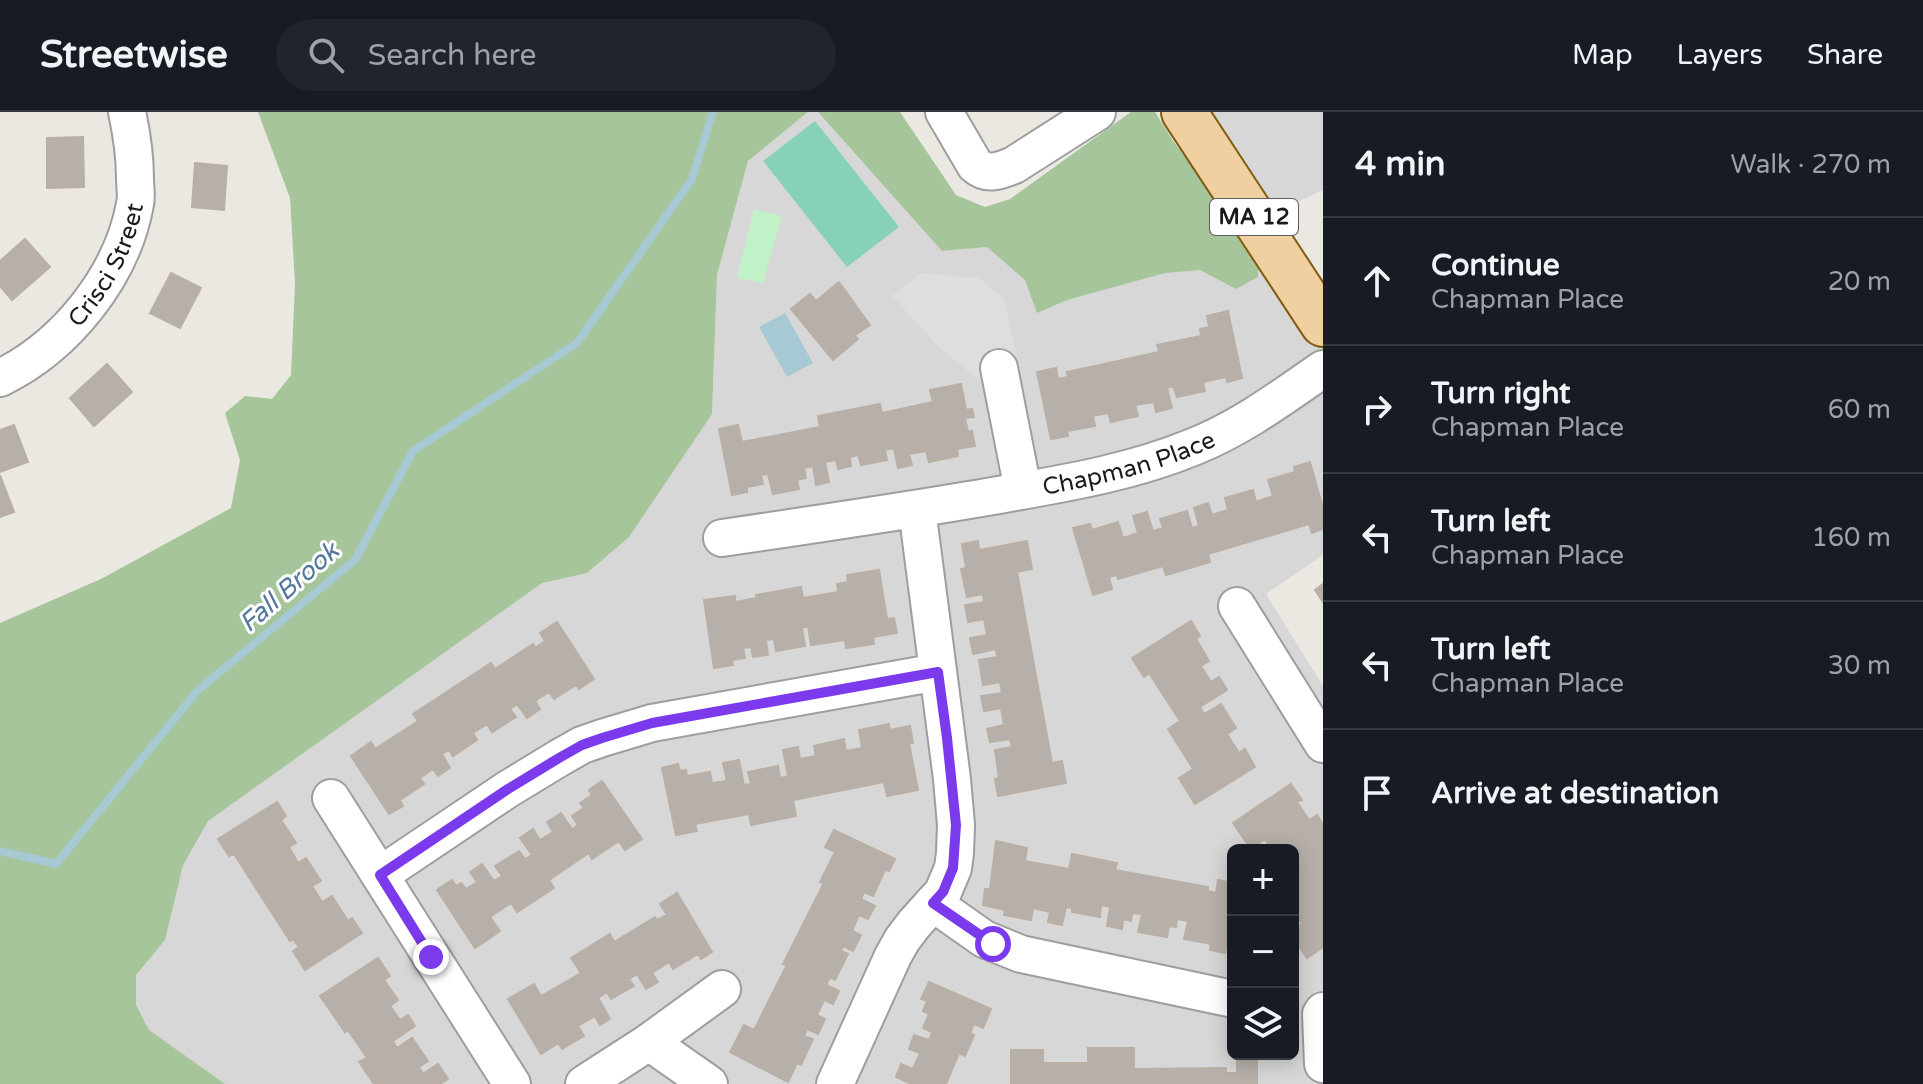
<!DOCTYPE html>
<meta charset="utf-8">
<style>
:root{--surface:#171b24;--page:#20242c;--text:#f1f3f6;--muted:#9ea1a6;--line:#363941}
body{margin:0;font-family:"Varela Round",sans-serif;background:var(--page);color:var(--text)}
.controls{position:absolute;right:24px;bottom:24px;display:grid;overflow:hidden;border-radius:12px;box-shadow:0 4px 20px #0003}
.controls button{width:72px;height:72px;display:grid;place-items:center;padding:0;border:0;border-bottom:2px solid var(--line);background:var(--surface);color:var(--text);font:40px sans-serif}
.stop{position:absolute;width:24px;height:24px;margin:-18px;border:6px solid #7c3aed;border-radius:50%;background:#fff}
.stop.end{background:#7c3aed;border-color:#fff;box-shadow:0 2px 8px #0008}
.list{margin:0;padding:0;list-style:none}
h2{display:flex;justify-content:space-between;align-items:center;height:104px;margin:0;padding:0 32px;font-size:34px}
h2 small{font-size:26px;font-weight:400;color:var(--muted)}
.list li{display:grid;grid-template-columns:52px 1fr auto;gap:24px;align-items:center;box-sizing:border-box;height:128px;padding:0 32px;border-top:2px solid var(--line)}
.list b{display:block;font-size:30px;white-space:nowrap}
.list p{margin:0;font-size:26px;white-space:nowrap;color:var(--muted)}
.list em{font-size:26px;font-style:normal;color:var(--muted)}
.icon{flex:none;width:44px;height:44px;fill:none;stroke:currentColor;stroke-width:2;stroke-linecap:round;stroke-linejoin:round}
.map{position:relative;flex:none;width:1323px;height:972px;overflow:hidden}
header{display:flex;align-items:center;gap:48px;box-sizing:border-box;height:112px;padding:0 40px;background:var(--surface);border-bottom:2px solid var(--line)}
header strong{font-size:38px}
nav{display:flex;gap:44px;margin-inline-start:auto;font-size:28px}
.search{width:560px;height:72px;background:var(--page);display:flex;align-items:center;gap:20px;box-sizing:border-box;padding:0 28px;border-radius:44px;color:var(--muted);font-size:30px}
main{display:flex}
aside{flex:1;background:var(--surface)}
.map>svg:first-child{display:block}
.residential{fill:#d8d7d7;fill-rule:evenodd}
.forest{fill:#a6c59a}
.park{fill:#c1f1c6}
.pitch{fill:#87d2b6}
.parking{fill:#dedede}
.water{fill:#a6c9d4}
.lines{fill:none;stroke-linecap:round;stroke-linejoin:round}
.stream{stroke:#a6c9d4;stroke-width:8}
.building{fill:#b7b0aa;stroke:#baafa5;stroke-width:2}
.minor-casing{stroke:#9e9e9e;stroke-width:40}
.major-casing{stroke:#805d11;stroke-width:48}
.minor{stroke:#fff;stroke-width:36}
.major{stroke:#f0cfa1;stroke-width:44}
.route{stroke:#7c3aed;stroke-width:10}
.labels{text-anchor:middle;dominant-baseline:central;stroke-width:6;stroke-linejoin:round;paint-order:stroke}
.shield{fill:#fff;stroke:#5f5f5f;stroke-width:2}
.shield-label{font-size:22px;font-weight:bold;fill:#1a1a1a}
.street-label{font-size:24px;fill:#1a1a1a;stroke:#fff}
.water-label{font-size:26px;font-style:italic;fill:#53779d;stroke:#fff}
</style>
<header>
<strong>Streetwise</strong>
<div class="search"><svg class="icon" aria-label="search" viewBox="0 0 24 24"><circle cx="10" cy="10" r="6"/><path d="M15 15l6 6"/></svg>Search here</div>
<nav><a>Map</a><a>Layers</a><a>Share</a></nav>
</header>
<main>
<div class="map">
<svg width="1323" height="972" viewBox="0 0 1323 972">
<rect width="100%" height="100%" fill="#ebe8e1"/>
<!-- residential -->
<path class="residential" d="M808 0H818L943 139 1256 109 1184 0H1323V78L1257 109 1323 212V443L1266 482 1323 574V972H194L84 887 194 709 549 466 712 302 717 163 748 49ZM1233 738H1293V942H1233Z"/>
<!-- forest -->
<path class="forest" d="M258 0H808L748 49 717 163 712 302 629 425 587 461 542 471 208 709 183 753 165 828 136 863V893L149 918 225 972H0V511L101 467 231 396 240 348 225 301 245 284 272 287 291 263 295 171 290 86Z
M818 0H900L956 83 985 95 1010 87 1131 0H1155L1173 29 1259 145 1258 165 1236 177 1200 158 1165 161 1067 188 1037 201 1025 168 987 135 942 139Z"/>
<!-- park -->
<path class="park" d="M754 97 782 104 763 171 737 166Z"/>
<!-- pitch -->
<path class="pitch" d="M815 9 899 115 847 155 763 49Z"/>
<!-- parking -->
<path class="parking" d="M921 161 979 166 1004 186 1017 247 978 267 939 235 892 184Z"/>
<!-- water -->
<path class="water" d="M785 201 813 251 787 265 759 215Z"/>
<g class="lines">
<!-- stream -->
<path class="stream" d="M0 739 56 752 198 578 355 448 413 339 577 231 692 67 713 0"/>
</g>
<!-- building -->
<path class="building" d="M83 25 84 75 47 76V26Z
M195 51 227 54 224 98 192 95Z
M25 127 50 155 12 188 0 174V149Z
M171 161 201 176 180 216 150 201Z
M839 170 870 213 855 223 858 227 833 248 791 197 810 182 816 189Z
M1228 199 1242 266 1227 270 1226 265 1203 270 1205 279 1177 285 1173 274 1167 276 1172 296 1156 300 1154 290 1135 293 1138 304 1111 310 1108 301 1093 304 1095 314 1067 319 1068 324 1051 327 1037 260 1056 256 1058 267 1068 265 1067 260 1159 240 1157 233 1201 224 1200 217 1209 215 1207 204Z
M107 252 132 280 94 314 70 286Z
M961 272 966 298 972 297 974 305 965 306 968 320 972 319 975 334 957 337 958 344 929 350 926 339 909 342 912 353 898 356 894 336 885 338 887 348 861 353 858 343 850 345 851 354 838 357 836 348 825 350 829 370 816 373 813 354 804 356 806 366 797 368 799 377 773 382 768 362 761 363 763 372 747 375V380L732 383 719 317 738 313 742 330 820 315 818 304 880 292 882 301 933 290 930 278Z
M14 313 28 350 0 360V318Z
M1310 350 1323 396V417L1312 421 1309 412 1208 442 1210 450 1166 463 1163 454 1118 467 1117 463 1109 465 1112 477 1093 483 1073 416 1090 412 1092 418 1118 410 1123 426 1138 421 1133 404 1147 400 1153 419 1163 416 1160 407 1187 399 1192 416 1199 414 1194 396 1208 391 1212 403 1228 398 1225 386 1253 378 1256 390 1273 384 1268 368 1295 360 1294 355Z
M0 363 14 400 0 405Z
M978 429 979 438 1027 429 1032 457 1017 460 1052 651 1062 649 1066 671 998 684 995 667 999 666 995 638 1012 635 1010 627 990 630 987 617 1004 613 1001 596 984 599 981 584 1002 581 1000 570 983 573 979 548 997 545 996 537 973 542 970 526 987 523 984 507 968 510 965 493 984 490 983 482 967 485 961 457 966 456 962 432Z
M879 458 887 507 894 506 897 521 873 525 874 532 846 536 845 528 811 533 808 514 802 516 805 534 776 539 774 527 766 528 768 543 753 545 751 535 743 536 745 546 732 548 733 553 714 556 704 488 735 484V490L757 486 756 483 801 475 803 486 838 480 837 472 848 470 847 463Z
M1323 472V490L1315 478Z
M1191 509 1200 524 1196 527 1209 549 1201 554 1211 570 1219 565 1227 578 1200 595 1204 602 1221 592 1236 616 1227 622 1239 641 1245 637 1255 655 1195 692 1179 666 1193 657 1168 617 1180 609 1149 561 1144 565 1132 546Z
M557 510 594 567 579 577 576 573 554 587 549 580 535 589 540 597 527 606 517 592 510 597 516 605 492 620 487 612 473 621 477 628 453 644 449 638 442 642 450 656 438 664 433 657 420 666 424 672 400 688 403 694 389 702 351 644 371 630 375 637 418 609 413 602 491 551 495 557 533 532 535 536 545 529 540 521Z
M889 612 890 618 910 614 913 631H909L918 678 887 684 884 670 793 688 796 704 751 713 749 702 695 712 697 719 676 723 662 656 678 652 680 659 686 658 687 664 710 660 712 671 727 669 723 651 739 648 744 673 751 672 748 660 778 654 780 666 788 664 783 638 798 635 800 647 816 644 814 634 844 627 846 639 862 636 859 618Z
M602 669 642 727 625 738 619 729 592 747 589 741 549 768 554 776 517 800 511 791 490 805 500 819 475 836 437 778 452 768 456 774 461 771 466 777 477 770 470 760 482 752 494 769 502 764 495 754 519 739 525 747 532 743 520 726 533 717 540 728 553 720 547 710 561 701 572 717 578 713 572 704 584 696 580 691 592 683 589 678Z
M1291 672 1302 688 1297 690 1309 708 1317 703 1323 713V835L1307 846 1293 825V818L1302 812 1293 799V778L1297 775 1293 769V738H1272L1265 727 1251 737 1233 711Z
M277 690 286 704 281 708 296 731 289 735 298 751 306 746 321 769 312 774 322 790 332 784 348 809 352 806 362 821 305 858 293 839 299 835 293 827 290 829 234 742 229 744 218 727Z
M834 718 895 747 889 759 885 758 873 784 864 780 861 787 875 794 868 807 859 803 852 819 861 823 853 839 843 834 841 839 848 842 835 868 830 865 826 873 839 879 833 892 824 888 817 903 825 907 818 922 807 917 804 924 813 927 801 953 797 951 788 970 730 940 744 913 754 918 787 853 783 852 824 771 820 770 835 740 825 735Z
M996 729 1027 736 1025 749 1069 757 1072 742 1117 751 1115 758 1208 775V779L1216 781 1218 768 1233 771V798L1225 841 1210 838 1211 832 1184 827 1188 809 1177 807 1176 815 1169 814 1167 825 1138 820 1142 802 1132 801 1131 809 1123 807 1122 817 1107 814 1110 795 1101 793 1100 805 1072 800V796L1066 795 1062 813 1048 810 1050 800 1033 796 1031 808 1004 803 1005 798 983 793 985 777H990Z
M677 781 712 840 701 847 698 842 673 857 669 850 652 861 658 870 646 877 637 862 629 867 634 874 611 887 607 880 598 886 610 907 600 913 595 904 578 914 584 924 562 937 558 931 541 942 508 887 534 872 541 884 581 861 571 846 610 822 614 830 655 805 657 808 667 803 660 792Z
M378 846 390 864 384 868 398 888 390 894 400 908 408 903 415 914 393 929 397 936 412 926 428 949 419 955 423 962 438 952 448 967 440 972H374L359 950 367 946 348 918 345 920 320 884Z
M929 870 991 897 983 916 974 912 970 921 974 923 965 944 959 941 946 972H911L896 965 901 952 913 957 920 941 909 937 914 923 929 928 932 920 923 916 929 902 923 899 927 889 921 887Z
M1088 936H1134V957L1226 956V961H1237V948H1257V972H1011V938H1043V951H1088Z"/>
<g class="lines">
<!-- minor casing -->
<g class="minor-casing">
<g id="minor">
<path d="M944 0 975 53C987 64 1000 59 1014 53L1097 0"/>
<path d="M999 256 1023 378"/>
<path id="s1" d="M0 266C66 234 122 164 135 92 137 84 135 75 135 67 135 44 132 23 127 0"/>
<path id="s2" d="M722 426C818 412 914 398 1010 381 1072 370 1135 359 1193 335 1241 316 1281 286 1323 257"/>
<path d="M1237 494 1323 632"/>
<path d="M331 686 512 972"/>
<path d="M380 763 508 677 559 646 582 633 602 626 652 611 938 560"/>
<path d="M933 791 984 827 1021 842 1233 887"/>
<path d="M1323 899 1321 902 1323 952"/>
<path d="M649 930 709 972"/>
<path d="M584 972 649 930 722 877"/>
<path d="M835 972 893 844 902 828 914 812 943 780 953 756 955 741 956 713 952 667 917 397"/>
</g>
</g>
<!-- major casing -->
<g class="major-casing">
<path id="major" d="M1184 0 1323 212"/>
</g>
<!-- minor -->
<use href="#minor" class="minor"/>
<!-- major -->
<use href="#major" class="major"/>
</g>
<g class="lines">
<!-- route -->
<path class="route" d="M431 845 380 763 508 677 559 646 582 633 602 626 652 611 938 560 947 626 956 713 953 756 943 780 933 791 993 832"/>
</g>
<g class="labels">
<!-- shield labels -->
<rect class="shield" x="1210" y="87" width="88" height="36" rx="6"/>
<g class="shield-label">
<text x="1254" y="105">MA 12</text>
</g>
<!-- street labels -->
<g class="street-label">
<text stroke="none"><textPath href="#s1" startOffset="160">Crisci Street</textPath></text>
<text stroke="none"><textPath href="#s2" startOffset="414">Chapman Place</textPath></text>
</g>
<!-- water labels -->
<g class="water-label">
<text transform="translate(289 475) rotate(-41)">Fall Brook</text>
</g>
</g>
</svg>
<div class="controls">
<button>+</button>
<button>−</button>
<button><svg class="icon" aria-label="layers" viewBox="0 0 24 24"><path d="M12 4l9 5-9 5-9-5zM3 14l9 5 9-5"/></svg></button>
</div>
<div class="stop" style="left:993px;top:832px"></div>
<div class="stop end" style="left:431px;top:845px"></div>
</div>
<aside>
<h2>4 min<small>Walk · 270 m</small></h2>
<ul class="list">
<li><svg class="icon" aria-label="ahead" viewBox="0 0 24 24"><path d="M12 20V5M6 11l6-6 6 6"/></svg><div><b>Continue</b><p>Chapman Place</p></div><em>20 m</em></li>
<li><svg class="icon" aria-label="right" viewBox="0 0 24 24"><path d="M7 20v-9h11M14 6l5 5-5 5"/></svg><div><b>Turn right</b><p>Chapman Place</p></div><em>60 m</em></li>
<li><svg class="icon" aria-label="left" viewBox="0 0 24 24"><path d="M17 20v-9H6M10 6l-5 5 5 5"/></svg><div><b>Turn left</b><p>Chapman Place</p></div><em>160 m</em></li>
<li><svg class="icon" aria-label="left" viewBox="0 0 24 24"><path d="M17 20v-9H6M10 6l-5 5 5 5"/></svg><div><b>Turn left</b><p>Chapman Place</p></div><em>30 m</em></li>
<li><svg class="icon" aria-label="arrive" viewBox="0 0 24 24"><path d="M6 21V4h12l-3 4 3 4H6"/></svg><div><b>Arrive at destination</b></div></li>
</ul>
</aside>
</main>
